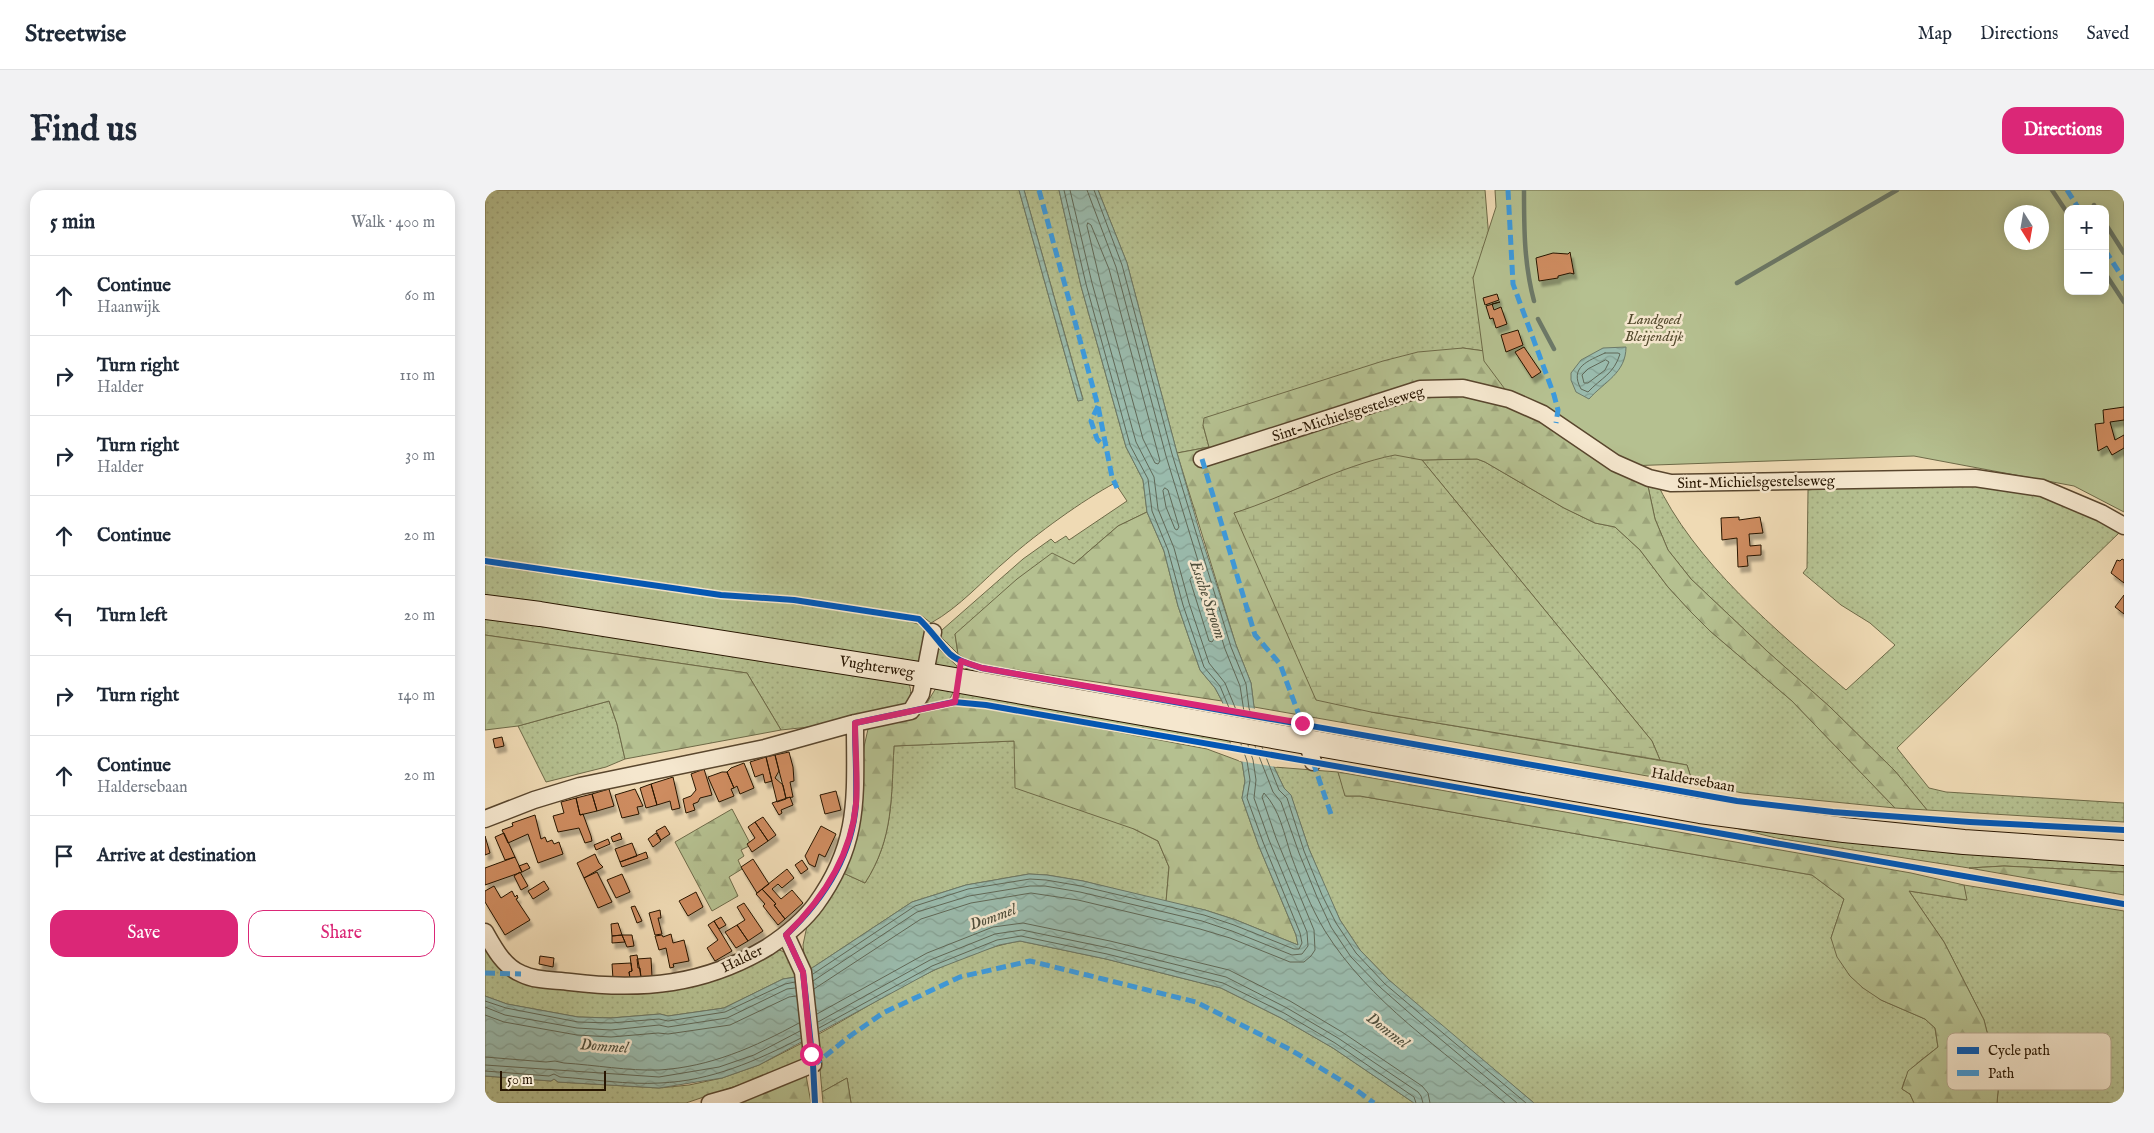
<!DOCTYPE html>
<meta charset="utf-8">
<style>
:root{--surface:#fff;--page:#f2f2f3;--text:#1f2937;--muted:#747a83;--line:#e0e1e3;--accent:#db2777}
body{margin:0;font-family:"IM FELL English",serif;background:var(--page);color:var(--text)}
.controls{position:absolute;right:15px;top:15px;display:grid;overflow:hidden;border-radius:10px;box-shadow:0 2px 12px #0003}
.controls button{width:45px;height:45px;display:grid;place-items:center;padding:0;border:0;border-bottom:1px solid var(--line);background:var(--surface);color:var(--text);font:25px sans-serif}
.compass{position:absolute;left:1519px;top:15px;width:45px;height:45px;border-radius:50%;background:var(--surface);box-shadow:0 2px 12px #0003;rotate:169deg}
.scale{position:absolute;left:15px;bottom:12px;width:106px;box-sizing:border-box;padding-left:5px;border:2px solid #271501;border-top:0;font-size:14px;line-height:18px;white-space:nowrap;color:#271501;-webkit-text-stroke:4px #f5e7ce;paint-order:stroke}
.stop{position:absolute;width:15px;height:15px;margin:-11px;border:4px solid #db2777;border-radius:50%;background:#fff}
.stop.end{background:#db2777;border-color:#fff;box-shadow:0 1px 5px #0008}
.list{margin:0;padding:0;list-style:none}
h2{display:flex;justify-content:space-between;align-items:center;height:65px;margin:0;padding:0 20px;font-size:21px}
h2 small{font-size:16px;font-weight:400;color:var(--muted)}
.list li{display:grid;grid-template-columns:32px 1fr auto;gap:15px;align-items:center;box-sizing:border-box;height:80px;padding:0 20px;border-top:1px solid var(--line)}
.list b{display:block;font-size:19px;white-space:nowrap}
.list p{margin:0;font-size:16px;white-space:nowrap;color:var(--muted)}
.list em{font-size:16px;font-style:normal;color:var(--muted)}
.actions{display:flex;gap:10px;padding:15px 20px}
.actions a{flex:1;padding:11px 0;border:1px solid var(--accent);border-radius:15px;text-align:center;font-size:18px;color:var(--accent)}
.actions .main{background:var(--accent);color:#fff}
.icon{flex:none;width:28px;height:28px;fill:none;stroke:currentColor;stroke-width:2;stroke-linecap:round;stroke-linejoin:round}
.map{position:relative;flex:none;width:1639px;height:913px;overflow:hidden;border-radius:15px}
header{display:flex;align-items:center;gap:30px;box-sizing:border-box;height:70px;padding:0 25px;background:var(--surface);border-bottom:1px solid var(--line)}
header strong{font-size:24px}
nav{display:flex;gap:28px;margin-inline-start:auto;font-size:18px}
.intro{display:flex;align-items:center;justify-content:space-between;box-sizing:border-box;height:120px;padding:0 30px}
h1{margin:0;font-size:35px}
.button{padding:12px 22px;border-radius:15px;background:var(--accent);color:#fff;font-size:18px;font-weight:700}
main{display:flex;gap:30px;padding:0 30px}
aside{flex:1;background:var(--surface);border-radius:15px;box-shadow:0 2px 12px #0003}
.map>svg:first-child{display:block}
.grass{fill:url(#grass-dots);stroke:#6e6a48}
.forest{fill:url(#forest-firs);stroke:#6e6a48}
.wetland{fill:url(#wetland-marsh);stroke:#6e6a48}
.green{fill:#b5c090;stroke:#6e6a48;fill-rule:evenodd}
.water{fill:url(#water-waves);stroke:#6c7968}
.pier{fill:#efdab4}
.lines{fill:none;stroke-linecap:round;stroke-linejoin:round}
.shore{stroke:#606857;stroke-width:1}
.stream{stroke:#6c7968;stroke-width:4.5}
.building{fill:#ce8c61;stroke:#271501;filter:url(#shadow)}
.minor-casing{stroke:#59462e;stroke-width:19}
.secondary-casing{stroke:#271501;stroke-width:26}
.minor{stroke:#f5e7ce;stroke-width:16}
.secondary{stroke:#f5e7ce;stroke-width:24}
.quiet{stroke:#3d9add;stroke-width:5;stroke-dasharray:10 5;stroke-linecap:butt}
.cycleway-casing{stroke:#f5e7ce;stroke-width:9}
.cycleway{stroke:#0057b8;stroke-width:6}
.route{stroke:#db2777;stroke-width:6}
.labels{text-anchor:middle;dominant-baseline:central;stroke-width:5;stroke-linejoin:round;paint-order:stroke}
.park-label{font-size:15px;font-style:italic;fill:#52482c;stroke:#f5e7ce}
.street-label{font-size:15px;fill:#271501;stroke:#f5e7ce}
.water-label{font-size:16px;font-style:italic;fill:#4f4f3d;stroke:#f5e7ce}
.key{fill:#f5e7ce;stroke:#b7a890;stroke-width:1}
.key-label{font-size:14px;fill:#271501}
</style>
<header>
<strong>Streetwise</strong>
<nav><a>Map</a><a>Directions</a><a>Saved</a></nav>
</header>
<div class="intro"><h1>Find us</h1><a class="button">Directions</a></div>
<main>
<aside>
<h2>5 min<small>Walk · 400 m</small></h2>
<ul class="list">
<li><svg class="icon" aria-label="ahead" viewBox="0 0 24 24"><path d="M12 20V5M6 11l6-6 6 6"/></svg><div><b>Continue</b><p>Haanwijk</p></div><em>60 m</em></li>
<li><svg class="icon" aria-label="right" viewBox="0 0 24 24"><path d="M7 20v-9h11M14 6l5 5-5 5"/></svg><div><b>Turn right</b><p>Halder</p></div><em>110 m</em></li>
<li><svg class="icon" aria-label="right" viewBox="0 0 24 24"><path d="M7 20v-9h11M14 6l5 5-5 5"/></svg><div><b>Turn right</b><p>Halder</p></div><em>30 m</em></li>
<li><svg class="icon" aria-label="ahead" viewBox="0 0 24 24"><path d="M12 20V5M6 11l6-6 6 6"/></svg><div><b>Continue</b></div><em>20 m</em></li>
<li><svg class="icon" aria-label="left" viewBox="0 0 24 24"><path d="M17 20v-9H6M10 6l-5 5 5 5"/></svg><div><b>Turn left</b></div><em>20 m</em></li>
<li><svg class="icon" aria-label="right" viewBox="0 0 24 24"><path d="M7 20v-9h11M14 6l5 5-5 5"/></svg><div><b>Turn right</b></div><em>140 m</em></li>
<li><svg class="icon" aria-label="ahead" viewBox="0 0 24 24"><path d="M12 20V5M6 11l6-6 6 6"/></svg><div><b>Continue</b><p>Haldersebaan</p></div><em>20 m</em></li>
<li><svg class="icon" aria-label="arrive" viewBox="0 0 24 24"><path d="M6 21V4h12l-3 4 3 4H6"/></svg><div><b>Arrive at destination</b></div></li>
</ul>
<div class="actions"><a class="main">Save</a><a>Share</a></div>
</aside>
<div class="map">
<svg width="1639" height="913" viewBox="0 0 1639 913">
<defs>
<pattern id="grass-dots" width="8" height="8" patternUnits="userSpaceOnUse" patternTransform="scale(1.25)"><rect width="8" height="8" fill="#b5c090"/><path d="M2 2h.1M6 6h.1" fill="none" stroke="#9ca47a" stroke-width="1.8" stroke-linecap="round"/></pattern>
<pattern id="forest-firs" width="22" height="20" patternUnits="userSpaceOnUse" patternTransform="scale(1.25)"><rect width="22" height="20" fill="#b5c090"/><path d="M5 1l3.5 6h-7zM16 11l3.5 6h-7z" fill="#9ca47a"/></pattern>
<pattern id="wetland-marsh" width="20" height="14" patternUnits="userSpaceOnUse" patternTransform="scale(1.25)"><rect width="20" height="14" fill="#b5c090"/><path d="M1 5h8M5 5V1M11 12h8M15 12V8" fill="none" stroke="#9ca47a"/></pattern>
<pattern id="water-waves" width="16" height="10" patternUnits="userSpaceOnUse" patternTransform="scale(1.25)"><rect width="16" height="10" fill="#9abbad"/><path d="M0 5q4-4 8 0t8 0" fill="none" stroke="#85a093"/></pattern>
<filter id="shadow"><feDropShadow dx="3" dy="5.5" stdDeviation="1" flood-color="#0004"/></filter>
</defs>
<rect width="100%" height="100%" fill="#efdab4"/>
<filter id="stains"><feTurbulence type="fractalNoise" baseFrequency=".004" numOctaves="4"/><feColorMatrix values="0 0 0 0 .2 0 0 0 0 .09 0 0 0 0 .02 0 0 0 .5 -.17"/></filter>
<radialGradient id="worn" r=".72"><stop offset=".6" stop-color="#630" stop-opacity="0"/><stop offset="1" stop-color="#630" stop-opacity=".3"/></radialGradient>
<!-- grass -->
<path class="grass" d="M0 0H534L593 211 598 209 539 0H574L596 96 641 257 658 290 662 322 633 336 589 374 470 444 473 464 454 445 457 440 538 369 566 349 570 353 581 346 584 350 642 311 630 293C598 310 551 344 523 369 498 390 475 417 446 433L437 426 303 406 240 402 0 368Z
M613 0H1000L1007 86 1021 164 978 158 718 235 724 257 692 263 642 73Z
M975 269H992L1000 272 1079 318 1110 333 1130 337 1155 360 1183 397 1206 422 1225 441 1307 511 1410 618 1258 603 1208 594 1202 575 1175 570 1167 551 937 270Z
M1161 287 1170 289C1209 373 1292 441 1361 500L1410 455 1385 433 1356 415 1318 383 1322 378 1323 300 1400 291 1483 293 1568 308 1608 324 1635 342 1412 558 1444 598 1461 602 1639 613V632L1442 620 1410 581 1345 517 1283 462 1206 389 1183 360 1170 329Z
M0 375 219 406 302 413 420 430 436 435 442 442 434 472 0 411Z
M0 423 421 490C428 498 427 509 418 516L333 536 296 540 262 483 0 445Z
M451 456 472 476 471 482 451 476 449 470Z
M484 478 498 482 735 524 737 529 479 483 480 479Z
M451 498H469C466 515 455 513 440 516Z
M476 498 743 546 746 555 507 513 473 510Z
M124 511 132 534 140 569 121 577 61 592 33 536Z
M530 551 649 639 673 651 684 677 681 712 598 691 562 685 544 684 481 695 427 712 321 782 318 755 323 731 356 682 380 693C409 648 406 607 409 556Z
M789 577 853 582 861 606H875L1327 685 1359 709 1346 748 1365 786 1396 810 1440 829 1450 838 1453 857C1437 870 1421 878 1417 899L1425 904 1429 913H1049L936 819 904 790 875 760 855 730 842 702 824 659 806 606 799 598Z
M1202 626 1473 664 1503 663 1639 669V682L1519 676 1484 678 1291 648Z
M1479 695 1639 721V913H1512L1514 890 1499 830 1459 752 1424 701 1481 710Z
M0 751 13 771 129 801 292 759 304 764 311 787 298 789 239 818 183 826 175 824 126 828 93 827 22 814 0 806Z
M535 751 621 769 736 798 796 828 848 858 929 913H366L362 888 337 902 332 845C394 811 464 763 535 751Z
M319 852 320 870 292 882 201 913H0V886L66 891 69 889 73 892 174 898 204 895 237 888 274 875Z"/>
<!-- forest -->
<path class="forest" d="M978 158 1021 164 1161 287 1170 329 1183 360 1206 389 1283 462 1345 517 1410 581 1442 620 1410 618 1307 511 1225 441 1206 422 1183 397 1155 360 1130 337 1110 333 1079 318 1000 272 992 269 937 270 838 288 770 317 749 323 886 522 1202 575 1208 594 769 517 766 493 751 455 692 263 724 257 718 235 719 228 898 171 933 162Z
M662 322 679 361 693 416 715 480 730 498 737 511 499 475 482 470 473 464 470 444 532 389 567 363 589 374 633 336Z
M0 445 262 483 296 540 140 569 132 534 124 511 33 536 0 540Z
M474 515 500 517 722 559 757 572 760 591 757 608 773 654 811 745 813 755 751 730 720 720 681 712 684 677 673 651 649 639 530 598 529 551 409 556C406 607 409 648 380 693L356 682 377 585 379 557 383 539 432 524Z
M853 582 1426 683 1479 695 1482 710 1424 701 1459 752 1499 830 1514 890 1512 913H1429L1425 904 1417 899 1423 881 1453 857 1450 838 1440 829 1396 810 1378 798 1365 786 1352 767 1346 748 1359 709 1327 685 875 606H860Z
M247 619 266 655 256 660 259 666 253 670 257 679 244 687 253 706 227 721 190 652Z
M1519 676 1639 682V705L1484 678Z
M321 885 326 913H242Z
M362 888 366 913H338L337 902Z"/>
<!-- wetland -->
<path class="wetland" d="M910 265 937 270 1167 551 1175 570 886 522 831 510 749 323C803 306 854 276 910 265Z"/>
<!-- green -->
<path class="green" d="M1010 0H1639V322L1589 296 1429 266 1141 276 1034 218 999 171 988 88 1011 17ZM1583 19H1620V101H1583ZM1526 22H1556V52H1526Z"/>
<!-- water -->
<path class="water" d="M534 0H539L598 210 593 211Z
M574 0H613L642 73 692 263 715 343 751 455 766 493 769 517 789 577 799 598 806 605 824 659 855 730 875 760 904 790 1049 913H929L848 858 796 828 736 798 621 769 535 751 514 755 449 780 274 875 237 888 174 898 73 892 69 889 66 891 0 886V806L22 814 93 827 126 828 175 824 183 826 239 818 298 789 311 787 321 782 427 712 481 695 544 684 562 685 598 691 720 720 751 730 813 755 811 745 773 654 757 608 760 591 757 572 737 511 730 498 715 480 693 416 679 361 662 322 658 290 641 257 596 96Z
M1141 157C1141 183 1119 192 1104 209L1091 202 1086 190V183L1096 170 1118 158Z"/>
<!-- pier -->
<path class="pier" d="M735 513 772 519 792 577 754 571Z"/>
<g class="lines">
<!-- shore -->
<path class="shore" d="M579 0 601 94 645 255 663 289 667 321 683 360 698 415 719 477 735 496 747 525
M585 0 607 93 651 252 669 287 673 319 689 358 704 413 724 473 740 493 754 527
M602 0 631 77 681 266 740 459 755 496 760 528
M609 0 637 75 687 264 746 457 761 494 764 518 767 529
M603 33 606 35 624 79 675 271 673 274 670 273 658 249 615 91 602 36Z
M1120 163H1133L1135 164C1129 184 1116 188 1103 202L1096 199C1084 177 1103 171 1120 163Z
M1121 170 1124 172 1120 180 1103 193H1099L1097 185 1103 179Z
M680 298 683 300 694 337 692 340 690 339 681 317 678 301Z
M707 387 710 389 729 449 727 452 724 451 705 390Z
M770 556 788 602 796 612 814 663 832 707 846 737 866 767 896 798 929 827 1032 913
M777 557 794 600 802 608 819 661 837 705 851 733 871 763 900 794 933 822 1041 913
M328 784 430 716 483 699 545 689 561 690 596 696 719 725 749 735 809 759H814L817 753 815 743 778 652 762 608 765 590 762 571 756 554
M328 791 432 722 484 706 545 696H560L595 702 717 731 747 741 807 765 817 764 823 756 822 742 784 650 769 608 771 590 768 570 763 555
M329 799 436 729 486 713 546 703 593 710 715 739 745 748 805 772H819L826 766 830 760 829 740 791 648 777 607 779 603C795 620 799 644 806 665 815 690 826 718 840 741 884 812 958 860 1020 913
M0 811 21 818 93 832 126 833 174 829 183 831 240 822 300 794 310 792
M0 817 20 825 92 838 126 840 174 835 183 837 242 828 302 799 310 798
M332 824 442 763 508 737 538 733 625 751 744 780 805 811 857 842 937 896 943 903 945 913
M0 825 19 832 92 845 126 847 173 843 183 844 245 835 304 807 311 806
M333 832 445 770 510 744 537 740 624 758 741 787 802 818 853 848 933 902 936 906 938 913
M334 838 447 776 512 750 536 746 622 764 738 793 799 823 850 853 929 907 931 913
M0 867 61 872 70 871 79 873C110 875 143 881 174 880 225 877 270 857 314 833
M0 875 174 887 234 877 269 865 315 841
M0 881 64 886 69 884 75 887C107 889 143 895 175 893 226 891 271 871 316 848"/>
<!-- stream -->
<path class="stream" d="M1039 0C1039 37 1039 74 1049 111
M1567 0 1583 24
M1609 15 1611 19
M1620 33 1639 63
M1620 83 1639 112
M1252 93 1412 0
M1053 129 1069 159"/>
</g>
<!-- building -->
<path class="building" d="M1085 62 1089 84 1085 83 1073 86V88L1054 91 1051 68 1068 63 1083 64Z
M1012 104 1014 110 1000 115 998 108Z
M1015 112 1007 114 1009 120 1016 117 1022 134 1011 138 1008 128 1005 129 1001 116Z
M1033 140 1038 155 1021 162 1016 145Z
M1039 157 1056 182 1047 188 1030 162Z
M1639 217V230L1625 232 1630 250 1639 245V258L1627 265 1622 256 1613 261 1610 234 1619 233 1618 220Z
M1254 327V330L1275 327 1278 343 1264 344 1265 356 1276 355V365L1262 366 1263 376 1253 377 1252 348 1237 350 1236 328Z
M1637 369 1639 370V393L1626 383 1632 370 1635 371Z
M1639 405V424L1630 417Z
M17 547 19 556 10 558 8 549Z
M304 562 308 577 309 591 305 592 308 607 301 608 290 565Z
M290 565 294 581 290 588 298 595 301 609 292 612 281 567Z
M281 567 287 591 280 593 278 584 270 587 265 572Z
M259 573 269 598 255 604 252 596 249 598 242 582 246 578Z
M219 579 227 605 215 608 213 612 208 614 210 620 201 623 198 609 206 606 211 600 206 584Z
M237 582H242L249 598 246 599 249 606 234 612 223 587Z
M188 587 195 618 187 620 185 611 172 615 166 594Z
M166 594 172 615 161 618 155 598Z
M124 599 129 616 112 621 107 604Z
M150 599 158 616 152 617 154 624 137 628 130 605Z
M351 601 356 620 340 624 335 605Z
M107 604 112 621 95 625 91 608Z
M305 607 308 615 296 620 297 623 294 625 287 613Z
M91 608 95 625 98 624 106 646 107 651 100 653 94 638 73 642 68 626 79 623 76 612Z
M50 625 56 649 60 647 62 652 67 650 69 654 74 652 78 664 53 673 43 644 23 653 17 640 28 636 27 633Z
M278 627 291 645 283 651 270 632Z
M270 632 283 651 267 662 262 654 270 648 263 637Z
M180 636 185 644 176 650 171 641Z
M336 636 351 644 340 667 334 664 330 677 324 674 320 666Z
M19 643 30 667 20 670 10 647Z
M135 643 137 649 128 652 126 647Z
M171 643 176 651 168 657 163 649Z
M0 646 5 663 0 665Z
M123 649 125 654 111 660 109 655Z
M147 653 152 666 135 672 130 659Z
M161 662 163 668 137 677 135 672Z
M110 664 114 673 118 677 99 688 92 673Z
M30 667 37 682 0 695V678Z
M268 669 284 694 272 703 256 677Z
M317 670 323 679 316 684 310 675Z
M42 673 45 678 37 682 34 676Z
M302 679 309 688 297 698 293 694 287 699 296 709 307 700 318 713 300 729 289 715 291 714 277 699Z
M35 682 43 696 36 700 29 686Z
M112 682 127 712 113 718 99 688Z
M137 684 145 702 131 708 122 690Z
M59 691 64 699 48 709 43 701Z
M9 696 16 708 27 701 30 707 32 705 33 708 31 709 45 730 20 745 0 712V701Z
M277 699 291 714 289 715 300 729 293 735 278 716 280 714 271 704Z
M211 702 218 717 203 726 194 711Z
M259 713 278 741 263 751 252 735 260 730 252 717Z
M150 716 157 731 152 733 146 717Z
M175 720 176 728H173L177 744 170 745 164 723Z
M236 727 241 735 234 739 229 731Z
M229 731 247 761 230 771 222 758 233 750 223 735Z
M133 733 137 745 127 746 126 734Z
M252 735 263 751 251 758 240 742Z
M186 744 188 753 199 750 204 771 188 774 189 777 185 778 181 758 174 760 170 746 177 745 178 747Z
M137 745 140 752 127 753V746Z
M137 745H147L149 756 142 757Z
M152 765 156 787 145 788 144 782 147 781 145 766Z
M55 766 69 768 68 777 54 774Z
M166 768 167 787H156L155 778H153L152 769Z
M146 773 147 781 144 782 145 788 128 789 127 774Z"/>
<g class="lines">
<!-- minor casing -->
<g class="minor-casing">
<path id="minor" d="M717 269 935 199 978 198 1024 209 1058 224 1130 273 1164 288 1186 293 1490 288 1557 298 1616 323 1639 336
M817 533 828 572
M0 629 49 610 95 596 280 558 370 533 426 521 436 504 448 442
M0 742C9 758 19 777 37 784 51 791 70 790 85 792 157 801 220 795 283 757 301 745 318 732 331 714 376 652 370 605 370 533
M225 913 250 906 328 874 318 782 301 745"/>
</g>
<!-- secondary casing -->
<g class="secondary-casing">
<path id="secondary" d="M0 417 55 424 441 485 1215 621 1359 640 1479 652 1639 663"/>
</g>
<!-- minor -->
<use href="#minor" class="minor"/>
<!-- secondary -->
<use href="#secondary" class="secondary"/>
<!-- quiet -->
<path class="quiet" d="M554 0 613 216 627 287 632 298
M1023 0 1028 94 1069 205 1073 220 1071 233
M1582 0 1594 19
M1620 60 1639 90
M613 216 606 231 612 249 620 257
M717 269 770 445 795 474 817 533
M828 572 847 627
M0 783 36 784
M328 876 365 846 398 823 475 787 545 771 711 812 806 860 870 899 889 913"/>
<!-- cycleway casing -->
<g class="cycleway-casing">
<path id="cycleway" d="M0 371 236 405 309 410 434 429C446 440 454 453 465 464 474 472 487 475 497 478L1252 611 1348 622 1485 632 1639 640
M330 913 328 874 318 782 301 745C338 710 367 666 371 614 372 587 370 560 370 533L469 512 501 515 1639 714"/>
</g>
<!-- cycleway -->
<use href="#cycleway" class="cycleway"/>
</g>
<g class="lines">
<!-- route -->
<path class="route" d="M326 864 318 782 301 745C338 709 366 667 371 614 373 587 370 560 370 533L470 512 476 471 497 478 817 533"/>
</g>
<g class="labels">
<!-- park labels -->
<g class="park-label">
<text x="1169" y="129">Landgoed<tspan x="1169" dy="17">Bleijendijk</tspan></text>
</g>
<!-- street labels -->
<g class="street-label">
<text transform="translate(863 224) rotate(-17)">Sint-Michielsgestelseweg</text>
<text transform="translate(1271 292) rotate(-1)">Sint-Michielsgestelseweg</text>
<text transform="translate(392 477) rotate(9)">Vughterweg</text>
<text transform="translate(1208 590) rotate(10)">Haldersebaan</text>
<text transform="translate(257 769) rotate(-26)">Halder</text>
</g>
<!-- water labels -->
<g class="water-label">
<text transform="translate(722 410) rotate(71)">Essche Stroom</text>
<text transform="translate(508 728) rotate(-20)">Dommel</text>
<text transform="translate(902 841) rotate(37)">Dommel</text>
<text transform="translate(119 857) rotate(4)">Dommel</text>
</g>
</g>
<!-- legend -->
<rect x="1462" y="843" width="164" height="57" rx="8" class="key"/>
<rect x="1472" y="857" width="22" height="7" fill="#0057b8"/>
<rect x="1472" y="880" width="22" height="6" fill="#3d9add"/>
<g class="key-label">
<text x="1503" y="865">Cycle path</text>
<text x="1503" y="888">Path</text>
</g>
<rect width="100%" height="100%" filter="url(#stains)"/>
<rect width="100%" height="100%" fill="url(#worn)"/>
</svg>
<div class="controls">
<button>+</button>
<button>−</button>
</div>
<svg class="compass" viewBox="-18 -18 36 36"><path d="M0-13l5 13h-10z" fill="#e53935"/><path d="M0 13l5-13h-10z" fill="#747a83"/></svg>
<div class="scale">50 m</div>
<div class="stop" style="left:326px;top:864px"></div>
<div class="stop end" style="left:817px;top:533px"></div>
</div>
</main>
